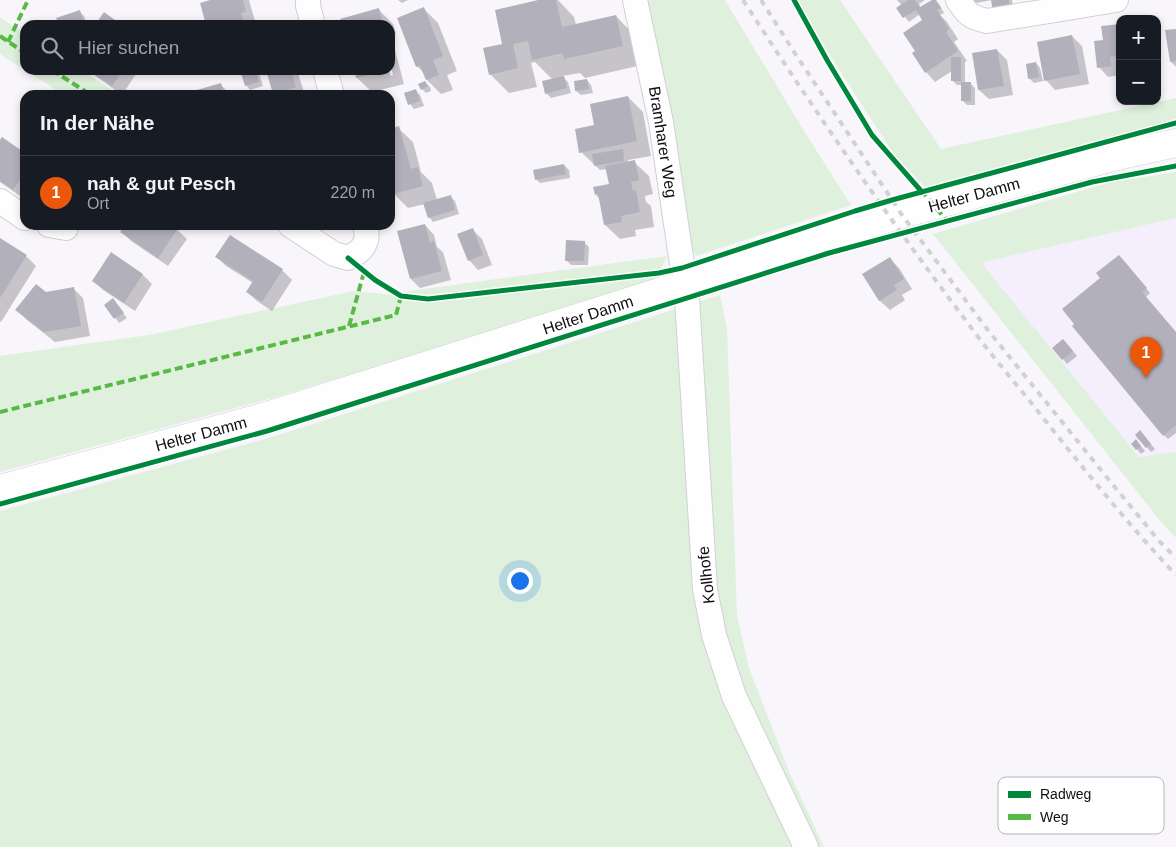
<!DOCTYPE html>
<html lang="de">
<meta charset="utf-8">
<style>
:root{--surface:#171b24;--page:#242831;--text:#f1f3f6;--muted:#9ea1a6;--line:#363941;--accent:#ea580c}
body{margin:0;font-family:Arial,sans-serif;background:var(--page);color:var(--text)}
.controls{position:absolute;right:15px;top:15px;display:grid;overflow:hidden;border-radius:10px;box-shadow:0 2px 8px #0003}
.controls button{width:45px;height:45px;display:grid;place-items:center;padding:0;border:0;border-bottom:1px solid var(--line);background:var(--surface);color:var(--text);font:25px sans-serif}
.you{position:absolute;left:519px;top:580px;width:18px;height:18px;margin:-12px;border:4px solid #fff;border-radius:50%;background:#1a73e8;box-shadow:0 0 0 8px #1a73e833}
.badge{display:grid;place-items:center;width:32px;height:32px;border-radius:50%;background:var(--accent);color:#fff;font-size:16px;font-weight:700}
.pin{position:absolute;translate:-50% -41px;filter:drop-shadow(0 1px 2px #0008)}
.pin::after{content:'';position:absolute;top:26px;width:18px;height:15px;background:inherit;clip-path:polygon(0 0,100% 0,50% 100%)}
.list{margin:0;padding:0;list-style:none}
h2{display:flex;justify-content:space-between;align-items:center;height:65px;margin:0;padding:0 20px;font-size:21px}
h2 small{font-size:16px;font-weight:400;color:var(--muted)}
.list li{display:grid;grid-template-columns:32px 1fr auto;gap:15px;align-items:center;box-sizing:border-box;height:75px;padding:0 20px;border-top:1px solid var(--line)}
.list b{display:block;font-size:19px;white-space:nowrap}
.list p{margin:0;font-size:16px;white-space:nowrap;color:var(--muted)}
.list em{font-size:16px;font-style:normal;color:var(--muted)}
.icon{flex:none;width:28px;height:28px;fill:none;stroke:currentColor;stroke-width:2;stroke-linecap:round;stroke-linejoin:round}
.map{position:relative;flex:none;width:1176px;height:847px;overflow:hidden}
.search{position:absolute;background:var(--surface);box-shadow:0 2px 8px #0003;left:20px;top:20px;width:375px;height:55px;display:flex;align-items:center;gap:12px;box-sizing:border-box;padding:0 18px;border-radius:15px;color:var(--muted);font-size:19px}
.panel{position:absolute;background:var(--surface);box-shadow:0 2px 8px #0003;left:20px;top:90px;width:375px;height:140px;border-radius:15px}
.map>svg:first-child{display:block}
.built{fill:#f4eefd}
.green{fill:#dff0dd}
.shadow{fill:#0003}
.building{fill:#b2b0bb}
.lines{fill:none;stroke-linecap:round;stroke-linejoin:round}
.minor-casing{stroke:#d2cfd5;stroke-width:26}
.tertiary-casing{stroke:#d2cfd5;stroke-width:29}
.minor{stroke:#fefefe;stroke-width:24}
.tertiary{stroke:#fefefe;stroke-width:28}
.rail{stroke:#d1d1d2;stroke-width:4;stroke-dasharray:6 6;stroke-linecap:butt}
.quiet{stroke:#58b947;stroke-width:4;stroke-dasharray:8 4;stroke-linecap:butt}
.cycleway-casing{stroke:#fff;stroke-width:8}
.cycleway{stroke:#00873e;stroke-width:5}
.labels{text-anchor:middle;dominant-baseline:central;stroke-width:4.5;stroke-linejoin:round;paint-order:stroke}
.street-label{font-size:16px;fill:#0f0c13;stroke:#fff}
.key{fill:#fff;stroke:#b7b6b8;stroke-width:1}
.key-label{font-size:14px;fill:#0f0c13}
</style>
<div class="map">
<svg width="1176" height="847" viewBox="0 0 1176 847">
<rect width="100%" height="100%" fill="#f8f6fb"/>
<!-- built -->
<path class="built" d="M1176 218V452L1139 457 983 266V261Z"/>
<!-- green -->
<path class="green" d="M645 0H725L804 131 851 205 696 256 686 239Z
M797 0H840L941 149 1176 98V120L925 187 895 156 820 40Z
M0 18 25 33V70L0 54Z
M25 70H81L120 95H64Z
M1176 172V218L983 262 984 266 1139 457 1176 452V538L1161 522 933 234 1111 182Z
M667 256 659 273 649 285 258 402 0 472V356L149 335 354 291 401 296 409 291Z
M720 295 727 329 737 616 749 668 790 774 824 847H0V511L269 438Z"/>
<!-- shadow -->
<path class="shadow" d="M214 0H249L255 21 250 23 251 25H208Z
M398 0H408L402 3Z
M543 0H558L574 17 576 25 616 16 635 36 642 65 585 78 580 73 562 76 568 82 571 93 551 98 546 93 553 80 535 62 531 63 537 87 509 93 490 74 503 45Z
M897 0H925L919 4 921 8 934 0 939 4 944 13 940 15 947 22 958 39 954 42 967 61 965 62V83H970L975 88V105H967L962 100 963 85H957L952 80V71L935 82 926 72 916 52 924 20 920 14 909 22 898 8 902 6Z
M973 0H1012L1014 13 992 0 976 3Z
M424 9 438 23 457 71 447 75 453 90 441 94 427 80 424 73 417 66Z
M379 10 393 24 396 34 391 35 404 84 372 92 357 78 355 70H389L391 76 393 75 390 64V25H343Z
M79 11 84 16 87 25H60Z
M1120 25V75L1108 77 1099 67 1105 41Z
M1176 30V66H1175L1171 62Z
M1072 36 1082 46 1089 84 1055 90 1046 80Z
M1157 43 1160 60H1157Z
M997 50 1007 60 1013 95 989 99 979 90Z
M1036 63 1040 68 1043 81 1034 83 1029 78Z
M87 70H134L133 71 136 74 122 95Z
M241 70H258L263 86 250 90 246 85Z
M267 70H297L305 95H275L274 94Z
M587 80 591 85 593 93 581 95 576 91Z
M425 82 430 87 431 91 426 93 422 89Z
M221 85 231 95H185Z
M415 90 420 95 424 106 414 109 410 104Z
M628 97 643 112 651 156 628 160V163L634 162 649 176 653 194 645 196 646 202 651 206 654 227 635 230 636 236 620 239 605 225 600 199 596 195 610 185 607 169 600 170 581 152 595 126Z
M398 128 413 142 421 172 432 183 437 200 450 196 455 201 459 214 433 222 429 217 425 204 408 208 394 194 392 187 390 185V130Z
M0 143 25 154V196L23 198 0 182Z
M564 165 569 170 570 178 540 183 536 179Z
M126 225H172L187 239 168 266 131 241 122 232Z
M425 225 434 235 437 247 443 252 451 280 420 288 411 279Z
M472 229 482 239 492 265 478 270 469 260Z
M0 240 26 256 36 266 1 322 0 321Z
M584 242 589 247 588 265H571L566 260Z
M111 254 143 275 152 284 135 311 103 290 93 281Z
M217 257 282 270 292 280 272 311 257 301 247 292 253 283 226 266Z
M889 258 899 268 912 289 902 295 905 300 890 310 880 301 864 274Z
M1124 261 1150 293 1146 297 1176 333V433L1168 439 1164 435Z
M74 289 83 298 90 336 55 342 27 320 17 310 46 293Z
M113 300 127 318 119 323 106 305Z
M1068 345 1077 356 1067 364 1054 348Z
M1136 435 1144 436 1155 449 1151 452Z
M1140 445 1145 451 1141 454 1137 449Z"/>
<!-- building -->
<path class="building" d="M210 0H243L246 12 241 13 245 25H206L200 3Z
M538 0H556L562 27 616 15 623 46 564 59 563 53 532 60 528 41 513 44 518 68 489 75 483 48 502 44 495 10Z
M908 0H915L920 7 932 0H936L941 8 937 10 949 29 946 32 958 51 925 73 912 53 915 51 903 33 922 20 916 10 903 18 896 8Z
M991 0H1009L1010 9 993 12Z
M424 7 443 56 433 60 439 75 426 80 420 66 416 67 397 18Z
M379 8 382 19 377 21 378 25H342L340 19Z
M80 10 83 20 81 21 82 25H59L56 18Z
M104 12 122 25H95Z
M1120 24V55L1110 57 1111 66 1097 68 1094 41 1103 40 1101 26Z
M1176 29V61L1170 62 1165 30Z
M1072 35 1080 74 1044 81 1037 42Z
M997 49 1004 86 978 90 972 53Z
M951 57H961V81H951Z
M1036 62 1039 77 1028 79 1026 64Z
M88 70H123L112 86Z
M240 70H255L259 82 245 86Z
M266 70H291L296 87 273 94Z
M354 70H386V71L356 78Z
M564 76 567 88 545 94 542 81Z
M587 79 589 89 575 91 574 81Z
M425 81 428 86 421 90 418 84Z
M961 82H971V101H961Z
M221 83 225 95H183V94Z
M416 89 420 101 408 105 404 93Z
M628 96 637 141 579 153 575 129 594 125 590 104Z
M399 126 411 169 418 167 423 186 393 194 390 185V129Z
M2 137 25 153V173L13 190 0 181V140Z
M623 149 624 161 594 166 592 154Z
M635 160 639 180 631 182 633 191 636 190 640 212 621 216 622 222 604 225 598 194 595 195 593 187 609 184 605 166Z
M564 164 566 174 535 180 533 170Z
M451 195 455 210 428 218 423 203Z
M425 224 430 243 434 241 442 271 410 279 397 231Z
M125 225H174L178 228 158 258 120 232Z
M473 228 483 255 468 261 457 234Z
M230 235 283 269 262 302 246 292 253 281 215 257Z
M0 238 27 255 0 298Z
M566 240 585 241 584 261H565Z
M111 252 143 274 124 303 92 281Z
M1119 255 1147 288 1142 292 1176 332V425L1163 436 1072 326 1074 324 1062 309 1100 278 1096 273Z
M890 257 904 279 894 285 897 290 879 301 862 274Z
M36 284 46 292 74 287 81 326 44 332 15 310Z
M113 298 124 313 114 319 104 305Z
M1063 339 1073 351 1062 360 1052 348Z
M1140 430 1151 444 1146 448 1135 435Z
M1136 439 1141 446 1136 450 1131 444Z"/>
<g class="lines">
<!-- minor casing -->
<g class="minor-casing">
<path id="minor" d="M308 0V6L313 25
M635 0 661 122 687 298 705 589 714 635 734 696 806 847
M958 0C968 15 970 17 987 21L1116 0
M325 70 332 95
M0 201 25 218
M49 225 66 228
M290 225 334 254 348 258C363 251 370 242 365 225"/>
</g>
<!-- tertiary casing -->
<g class="tertiary-casing">
<path id="tertiary" d="M0 489 263 417 685 284 891 217 1121 155 1176 143"/>
</g>
<!-- minor -->
<use href="#minor" class="minor"/>
<!-- tertiary -->
<use href="#tertiary" class="tertiary"/>
<!-- rail -->
<path class="rail" d="M743 0C814 110 888 218 967 322 988 351 1011 378 1033 405 1079 463 1125 521 1176 575
M761 0 796 55 902 215 987 329 1109 480 1160 542 1176 558"/>
<!-- quiet -->
<path class="quiet" d="M0 36 25 53
M8 42 28 0
M52 70 91 95
M921 190 947 221
M349 326 364 272
M0 412 396 315 401 296"/>
<!-- cycleway casing -->
<g class="cycleway-casing">
<path id="cycleway" d="M794 0 827 60 872 135 922 192
M348 258 375 280 401 296 428 299 659 273 682 268 855 211 892 200 1176 123
M0 504 267 431 829 253 1092 182 1176 166"/>
</g>
<!-- cycleway -->
<use href="#cycleway" class="cycleway"/>
</g>
<g class="labels">
<!-- street labels -->
<g class="street-label">
<text transform="translate(663 142) rotate(81)">Bramharer Weg</text>
<text transform="translate(974 195) rotate(-15)">Helter Damm</text>
<text transform="translate(588 315) rotate(-18)">Helter Damm</text>
<text transform="translate(201 434) rotate(-15)">Helter Damm</text>
<text transform="translate(706 575) rotate(-96)">Kollhofe</text>
</g>
</g>
<!-- legend -->
<rect x="998" y="777" width="166" height="57" rx="8" class="key"/>
<rect x="1008" y="791" width="23" height="7" fill="#00873e"/>
<rect x="1008" y="814" width="23" height="6" fill="#58b947"/>
<g class="key-label">
<text x="1040" y="799">Radweg</text>
<text x="1040" y="822">Weg</text>
</g>
</svg>
<div class="controls">
<button>+</button>
<button>−</button>
</div>
<div class="you"></div>
<div class="pin badge" style="left:1146px;top:378px">1</div>
<div class="search"><svg class="icon" aria-label="search" viewBox="0 0 24 24"><circle cx="10" cy="10" r="6"/><path d="M15 15l6 6"/></svg>Hier suchen</div>
<section class="panel">
<h2>In der Nähe<small></small></h2>
<ul class="list">
<li><span class="badge">1</span><div><b>nah &amp; gut Pesch</b><p>Ort</p></div><em>220 m</em></li>
</ul>
</section>
</div>
